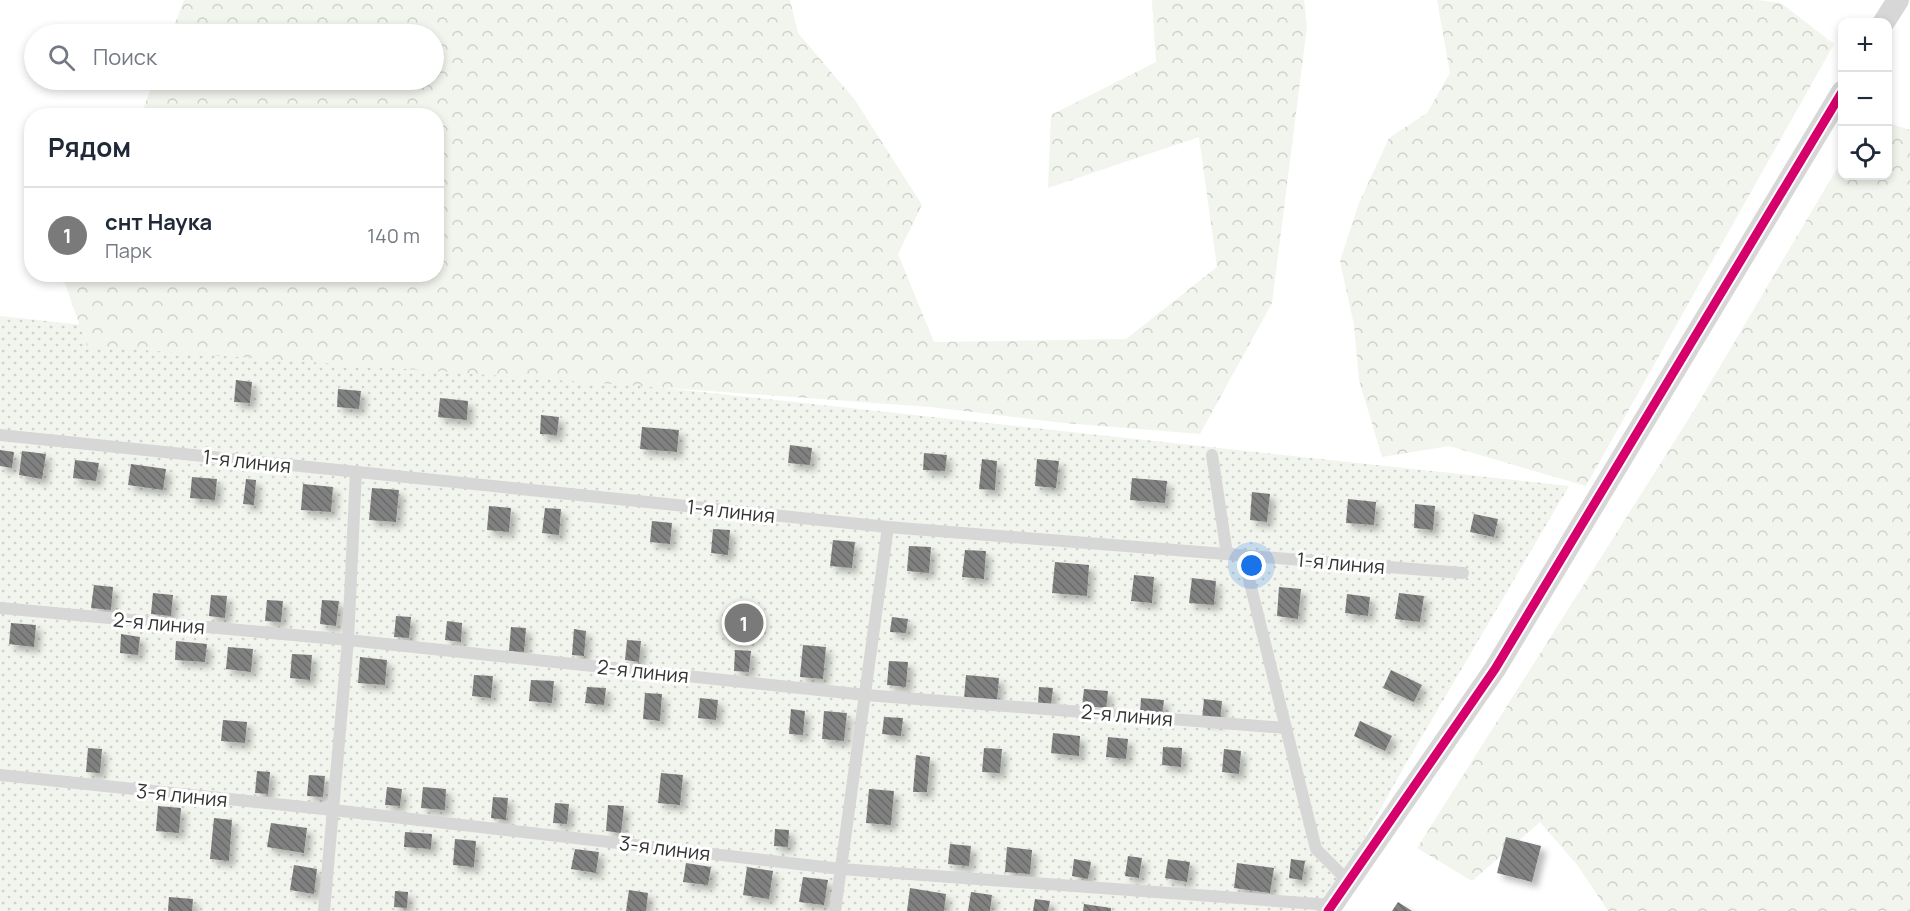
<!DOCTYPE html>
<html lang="ru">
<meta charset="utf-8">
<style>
:root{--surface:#fff;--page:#f6f6f7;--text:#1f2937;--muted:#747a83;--line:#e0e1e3;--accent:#7a7a7a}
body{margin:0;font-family:Manrope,sans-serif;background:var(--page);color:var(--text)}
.controls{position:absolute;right:18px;top:18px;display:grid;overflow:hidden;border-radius:12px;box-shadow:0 3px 9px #0003}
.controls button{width:54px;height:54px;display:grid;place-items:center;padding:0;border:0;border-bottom:2px solid var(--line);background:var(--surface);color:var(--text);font:30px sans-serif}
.you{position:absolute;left:1252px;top:566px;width:21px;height:21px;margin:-15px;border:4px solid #fff;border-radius:50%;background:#1a73e8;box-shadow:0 0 0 9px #1a73e833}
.badge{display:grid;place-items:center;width:39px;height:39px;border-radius:50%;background:var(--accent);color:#fff;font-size:20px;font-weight:700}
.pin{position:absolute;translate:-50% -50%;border:3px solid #fff;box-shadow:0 2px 6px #0006}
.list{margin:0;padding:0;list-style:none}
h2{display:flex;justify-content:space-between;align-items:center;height:78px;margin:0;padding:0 24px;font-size:26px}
h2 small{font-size:20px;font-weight:400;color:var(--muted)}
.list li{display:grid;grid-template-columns:39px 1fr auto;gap:18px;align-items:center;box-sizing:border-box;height:96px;padding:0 24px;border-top:2px solid var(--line)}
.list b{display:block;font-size:22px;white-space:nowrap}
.list p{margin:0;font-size:20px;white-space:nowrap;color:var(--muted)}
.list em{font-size:20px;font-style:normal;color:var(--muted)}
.icon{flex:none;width:33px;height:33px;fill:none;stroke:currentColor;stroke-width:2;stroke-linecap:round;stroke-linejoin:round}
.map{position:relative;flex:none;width:1910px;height:911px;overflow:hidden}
.search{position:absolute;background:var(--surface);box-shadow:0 3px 9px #0003;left:24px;top:24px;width:420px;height:66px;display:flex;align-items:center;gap:15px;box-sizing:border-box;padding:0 21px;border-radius:33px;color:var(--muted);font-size:22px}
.panel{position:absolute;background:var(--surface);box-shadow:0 3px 9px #0003;left:24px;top:108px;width:420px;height:174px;border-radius:24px}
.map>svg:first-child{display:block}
.grass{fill:url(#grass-dots)}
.forest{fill:url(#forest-crowns)}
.building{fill:url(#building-back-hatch);filter:url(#shadow)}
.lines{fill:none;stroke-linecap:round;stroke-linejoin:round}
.lane{stroke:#d7d7d7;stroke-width:12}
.street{stroke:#d7d7d7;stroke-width:22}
.cycleway-casing{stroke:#fff;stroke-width:13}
.cycleway{stroke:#d6006c;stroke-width:9}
.labels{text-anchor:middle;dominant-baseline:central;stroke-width:6;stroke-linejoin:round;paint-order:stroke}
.street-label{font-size:20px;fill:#333;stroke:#fff}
</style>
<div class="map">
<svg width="1910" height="911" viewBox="0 0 1910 911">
<defs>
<pattern id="grass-dots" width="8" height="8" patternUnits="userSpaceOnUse" patternTransform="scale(1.5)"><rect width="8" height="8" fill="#f1f5ed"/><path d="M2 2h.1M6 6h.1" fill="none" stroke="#cfd2cc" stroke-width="1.8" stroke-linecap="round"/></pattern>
<pattern id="forest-crowns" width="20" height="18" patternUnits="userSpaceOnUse" patternTransform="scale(1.5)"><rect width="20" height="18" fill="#f1f5ed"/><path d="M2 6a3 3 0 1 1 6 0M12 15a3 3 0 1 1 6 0" fill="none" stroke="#cfd2cc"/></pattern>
<pattern id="building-back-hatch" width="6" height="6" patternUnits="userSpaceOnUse" patternTransform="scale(1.5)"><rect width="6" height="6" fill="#818181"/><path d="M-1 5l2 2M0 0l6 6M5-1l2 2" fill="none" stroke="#6a6a6a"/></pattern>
<filter id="shadow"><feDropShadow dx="5.5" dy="5.5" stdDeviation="3" flood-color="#0004"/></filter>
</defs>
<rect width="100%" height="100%" fill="#fff"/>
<!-- grass -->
<path class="grass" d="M0 316 1569 486 1408 760 1323 911H0Z"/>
<!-- forest -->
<path class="forest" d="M184 0H790L798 33 855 100 922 205 898 254 934 342 1126 339 1217 267 1199 137 1048 188 1051 115 1156 62 1152 0H1304L1307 26 1272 303 1200 434 1064 423 930 407 87 346 62 275 436 274V116L141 115 154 80H434V34H171Z
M1437 0H1758L1781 3 1834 44 1586 486 1449 446 1382 457 1359 380 1354 325 1340 261 1359 203 1389 138 1427 113 1450 73Z
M1888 123 1910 130V911H1608L1578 866 1540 822 1472 881 1417 848 1693 412 1842 160V176H1888Z"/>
<!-- building -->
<path class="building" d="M236 380 252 382 250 403 234 402Z
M338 389 361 391 359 409 337 407Z
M440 398 468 401 467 420 438 417Z
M541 415 559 417 557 435 540 434Z
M642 427 679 430 677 452 640 449Z
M790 445 812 448 810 465 788 463Z
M0 450 14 452 12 468 0 466Z
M22 451 46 454 42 479 19 475Z
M924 453 947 455 945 471 923 470Z
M982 459 997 461 995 490 979 489Z
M1037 459 1059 461 1056 488 1035 486Z
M75 460 99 463 96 481 73 478Z
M131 464 166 469 163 490 128 485Z
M192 477 217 479 215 500 190 498Z
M1132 478 1167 481 1165 503 1130 500Z
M246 479 256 480 254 505 243 504Z
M303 484 333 487 331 512 301 510Z
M372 488 399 490 396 522 369 520Z
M1252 492 1270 494 1267 522 1250 520Z
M1348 499 1376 502 1374 525 1346 523Z
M1415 504 1435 506 1433 530 1414 528Z
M489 506 511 508 509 532 487 530Z
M545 508 561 509 559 535 542 533Z
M1474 514 1498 519 1494 537 1470 532Z
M652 521 672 523 670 544 650 542Z
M713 529 730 530 728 555 711 553Z
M833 540 855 542 852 568 830 566Z
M909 546 931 547 929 573 907 571Z
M965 550 986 551 984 579 962 577Z
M1055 562 1089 565 1087 596 1052 593Z
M1134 575 1154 577 1152 603 1131 601Z
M1192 578 1216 581 1214 605 1189 603Z
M94 585 113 587 111 610 91 608Z
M1279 587 1301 589 1298 619 1277 616Z
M153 593 173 595 171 616 151 614Z
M1399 593 1424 596 1420 622 1395 619Z
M1347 594 1370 597 1368 616 1345 613Z
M211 595 227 596 225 618 209 616Z
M267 600 283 601 281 622 265 621Z
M322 600 339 601 336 626 320 624Z
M396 616 411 617 409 638 394 637Z
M892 617 908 619 906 633 890 632Z
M447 621 462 623 461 642 445 640Z
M11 623 36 625 34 647 9 644Z
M511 627 526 628 524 652 509 651Z
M574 629 586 631 584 656 572 655Z
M121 634 140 637 138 655 120 653Z
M627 640 641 641 639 662 625 660Z
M176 641 207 644 205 662 175 660Z
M803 645 826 647 823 679 800 677Z
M228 647 253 649 251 672 226 669Z
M735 650 751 651 749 672 734 671Z
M292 654 312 655 310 680 290 678Z
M360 657 387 660 385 685 358 683Z
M889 661 908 662 906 687 887 685Z
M1391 670 1422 685 1414 702 1383 688Z
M474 675 493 676 491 698 472 696Z
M966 675 999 678 997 702 964 699Z
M531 680 554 681 552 703 529 701Z
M587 687 606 688 604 705 585 703Z
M1039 687 1053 688 1051 704 1038 703Z
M1084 689 1108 691 1106 710 1082 708Z
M645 693 662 694 660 721 643 719Z
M700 698 718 700 716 720 698 718Z
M1141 698 1164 700 1162 716 1140 714Z
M1204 699 1222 701 1220 722 1202 720Z
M791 709 805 711 803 735 789 734Z
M824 711 847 713 844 741 822 739Z
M884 717 903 718 901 736 882 734Z
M223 720 247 722 245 743 221 741Z
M1360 721 1392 736 1385 751 1354 736Z
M1053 733 1080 736 1079 756 1051 753Z
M1108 737 1128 739 1126 759 1106 757Z
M1163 747 1182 748 1181 767 1162 765Z
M88 748 102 749 100 773 86 772Z
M984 748 1002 749 1000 773 982 772Z
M1224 749 1241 751 1239 774 1222 772Z
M916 755 930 757 927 792H913Z
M257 771 270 772 268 794 255 793Z
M661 773 683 775 680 805 658 803Z
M309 775 325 776 323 797 307 796Z
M387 787 402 789 400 806 385 805Z
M423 787 446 789 445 810 421 808Z
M869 789 894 791 891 825 866 823Z
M493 797 508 798 506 820 491 818Z
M555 803 569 804 567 824 553 823Z
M608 805 624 806 621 833 606 831Z
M158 806 181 808 179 833 156 831Z
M214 818 232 820 229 861 210 859Z
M271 823 307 828 304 853 267 847Z
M775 829 789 830 788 847 774 846Z
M405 832 432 834 431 849 404 847Z
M1506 837 1541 846 1532 882 1497 873Z
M455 839 476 841 474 867 453 865Z
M950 844 971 846 969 866 948 864Z
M1007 847 1032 850 1030 874 1005 872Z
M575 849 599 852 596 873 571 869Z
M1128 856 1142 858 1139 878 1125 876Z
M1074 859 1091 862 1088 879 1072 876Z
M1168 859 1190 862 1187 882 1165 878Z
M1291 859 1305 861 1302 880 1289 878Z
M686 863 711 867 708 885 683 882Z
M1237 863 1274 868 1270 893 1234 888Z
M294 865 317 869 314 894 290 890Z
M747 867 773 871 769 899 743 895Z
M803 877 828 880 824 905 799 902Z
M910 888 946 894 944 911H907Z
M629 890 648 893 646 911H626Z
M395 891 408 892 407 908 394 907Z
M971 892 992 895 990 911H968Z
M169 897 193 899 192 911H168Z
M1035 899 1050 901 1048 911H1033Z
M1398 902 1412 911H1392Z
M1084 904 1111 908V911H1083Z"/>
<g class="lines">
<!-- lane -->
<path class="lane" d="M0 435 888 527 1463 573
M1212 455 1227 554
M1243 555 1316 849 1348 881
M0 608 348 640 866 695 1286 728
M0 775 333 810 841 869 1332 905
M324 911 348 640 356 472
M835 911 888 527"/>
<!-- street -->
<path class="street" d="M1884 22 1898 0
M1328 911 1495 669 1842 92"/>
<!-- cycleway casing -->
<g class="cycleway-casing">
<path id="cycleway" d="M1328 911 1495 669 1842 92"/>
</g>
<!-- cycleway -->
<use href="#cycleway" class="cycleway"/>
</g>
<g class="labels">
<!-- street labels -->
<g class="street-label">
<text transform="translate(247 461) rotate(6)">1-я линия</text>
<text transform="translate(731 511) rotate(6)">1-я линия</text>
<text transform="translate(1341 563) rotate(5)">1-я линия</text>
<text transform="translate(159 623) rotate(5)">2-я линия</text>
<text transform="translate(643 671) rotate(6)">2-я линия</text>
<text transform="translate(1127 715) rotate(5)">2-я линия</text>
<text transform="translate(182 795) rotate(6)">3-я линия</text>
<text transform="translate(665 848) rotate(7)">3-я линия</text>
</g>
</g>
</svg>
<div class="controls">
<button>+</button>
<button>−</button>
<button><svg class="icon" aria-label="locate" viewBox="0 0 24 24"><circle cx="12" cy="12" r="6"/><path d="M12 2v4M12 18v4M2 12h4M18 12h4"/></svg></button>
</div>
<div class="you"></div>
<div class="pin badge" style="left:744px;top:623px">1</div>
<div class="search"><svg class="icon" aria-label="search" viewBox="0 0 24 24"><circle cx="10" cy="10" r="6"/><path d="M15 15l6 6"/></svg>Поиск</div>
<section class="panel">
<h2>Рядом<small></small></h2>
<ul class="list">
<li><span class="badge">1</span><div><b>снт Наука</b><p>Парк</p></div><em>140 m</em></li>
</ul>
</section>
</div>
